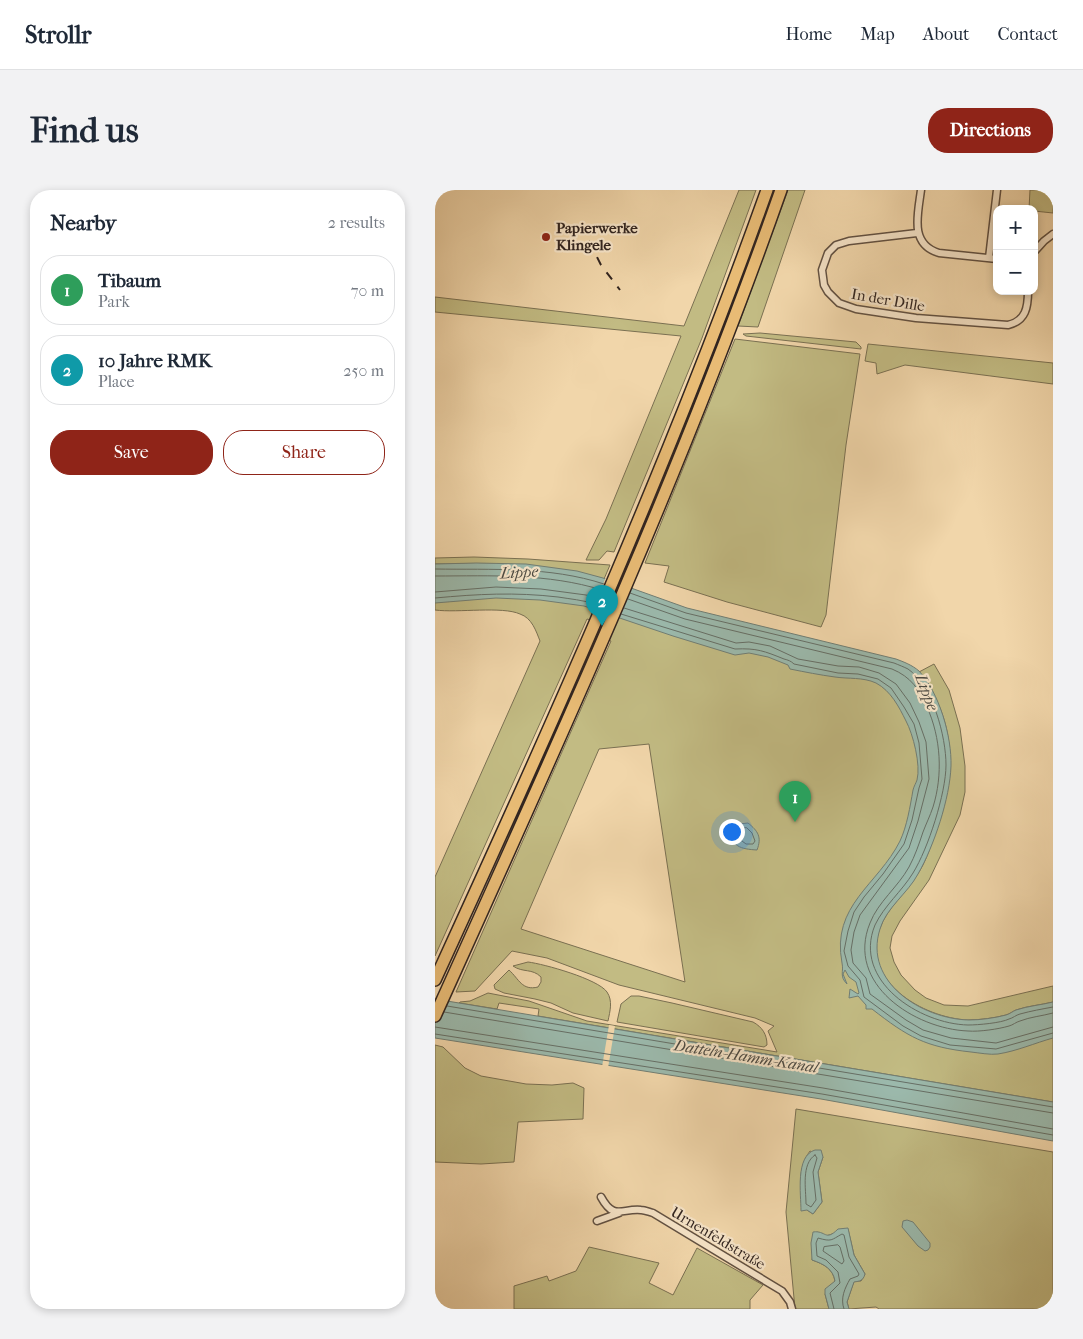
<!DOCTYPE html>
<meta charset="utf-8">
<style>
:root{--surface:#fff;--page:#f2f2f3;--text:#1f2937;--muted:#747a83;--line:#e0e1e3;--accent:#8f2418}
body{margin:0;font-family:"IM FELL French Canon",serif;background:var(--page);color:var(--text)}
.controls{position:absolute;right:15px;top:15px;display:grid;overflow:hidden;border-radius:10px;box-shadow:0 2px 8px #0003}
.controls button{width:45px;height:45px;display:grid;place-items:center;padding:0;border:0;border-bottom:1px solid var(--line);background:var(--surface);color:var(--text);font:25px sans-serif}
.you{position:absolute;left:296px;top:641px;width:18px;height:18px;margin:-12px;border:4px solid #fff;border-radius:50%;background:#1a73e8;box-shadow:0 0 0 8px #1a73e833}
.badge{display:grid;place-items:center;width:32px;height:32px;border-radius:50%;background:var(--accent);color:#fff;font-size:16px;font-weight:700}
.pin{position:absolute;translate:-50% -41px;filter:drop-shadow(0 1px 2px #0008)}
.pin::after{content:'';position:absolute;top:26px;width:18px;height:15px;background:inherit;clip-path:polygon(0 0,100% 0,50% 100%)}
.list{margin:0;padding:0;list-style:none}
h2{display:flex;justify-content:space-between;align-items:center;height:65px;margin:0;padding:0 20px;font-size:21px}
h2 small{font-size:16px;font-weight:400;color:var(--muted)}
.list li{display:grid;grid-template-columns:32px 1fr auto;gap:15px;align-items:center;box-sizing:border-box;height:70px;margin:0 10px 10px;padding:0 10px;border:1px solid var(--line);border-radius:20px}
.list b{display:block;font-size:19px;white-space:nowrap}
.list p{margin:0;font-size:16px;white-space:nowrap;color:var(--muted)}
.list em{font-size:16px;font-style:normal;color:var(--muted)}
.actions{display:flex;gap:10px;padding:15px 20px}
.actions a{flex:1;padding:11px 0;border:1px solid var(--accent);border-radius:20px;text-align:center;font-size:18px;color:var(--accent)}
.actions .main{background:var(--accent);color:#fff}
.map{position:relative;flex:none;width:618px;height:1119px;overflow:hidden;border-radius:20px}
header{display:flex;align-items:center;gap:30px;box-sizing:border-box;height:70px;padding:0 25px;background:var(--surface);border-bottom:1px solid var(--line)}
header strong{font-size:24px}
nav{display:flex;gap:28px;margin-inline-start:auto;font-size:18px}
.intro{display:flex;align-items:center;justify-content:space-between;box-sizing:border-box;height:120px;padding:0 30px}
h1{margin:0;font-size:35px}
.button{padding:12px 22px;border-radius:20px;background:var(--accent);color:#fff;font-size:18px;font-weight:700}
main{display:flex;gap:30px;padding:0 30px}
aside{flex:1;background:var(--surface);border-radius:20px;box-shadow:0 2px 8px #0003}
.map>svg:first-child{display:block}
.green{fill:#c2bb83;stroke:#7a7052;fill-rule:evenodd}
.water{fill:#9bb9ac;stroke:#717e74}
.pier{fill:#f1d6aa}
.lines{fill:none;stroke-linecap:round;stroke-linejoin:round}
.shore{stroke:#666f66;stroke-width:1}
.street-casing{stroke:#625142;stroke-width:9}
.highway-casing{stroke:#322520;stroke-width:14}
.street{stroke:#f6e4c8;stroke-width:6}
.highway{stroke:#e8bb75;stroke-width:11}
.rail{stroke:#322520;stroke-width:2;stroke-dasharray:9 9;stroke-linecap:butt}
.poi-dot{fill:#8f2418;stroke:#f6e4c8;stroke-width:2}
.labels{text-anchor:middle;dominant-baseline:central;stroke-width:4.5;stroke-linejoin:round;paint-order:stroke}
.poi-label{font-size:15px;font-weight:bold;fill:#322520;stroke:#f6e4c8;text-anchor:start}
.street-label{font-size:15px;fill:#322520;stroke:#f6e4c8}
.water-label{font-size:16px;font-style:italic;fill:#4c4a43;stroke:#f6e4c8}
</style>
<header>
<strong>Strollr</strong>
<nav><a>Home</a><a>Map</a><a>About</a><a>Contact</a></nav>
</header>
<div class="intro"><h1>Find us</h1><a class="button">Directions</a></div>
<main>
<aside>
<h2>Nearby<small>2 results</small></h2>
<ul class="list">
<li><span class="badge" style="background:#2e9e5b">1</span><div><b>Tibaum</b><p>Park</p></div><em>70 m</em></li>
<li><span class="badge" style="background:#0f9aa8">2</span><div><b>10 Jahre RMK</b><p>Place</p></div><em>250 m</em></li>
</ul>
<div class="actions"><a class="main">Save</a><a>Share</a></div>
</aside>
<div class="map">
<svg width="618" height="1119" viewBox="0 0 618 1119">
<rect width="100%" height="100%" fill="#f1d6aa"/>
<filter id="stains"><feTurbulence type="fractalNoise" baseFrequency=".004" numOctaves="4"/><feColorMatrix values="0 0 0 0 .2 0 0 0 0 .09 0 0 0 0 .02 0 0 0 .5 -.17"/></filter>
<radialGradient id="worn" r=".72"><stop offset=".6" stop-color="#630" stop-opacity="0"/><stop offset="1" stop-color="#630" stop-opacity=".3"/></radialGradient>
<!-- green -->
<path class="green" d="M304 0H321L267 148 179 362 172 361 164 370H151L171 329 246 146 0 122V107L249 136Z
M353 0H370L323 137 303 136Z
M595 0H615L618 12V23L599 21V19H594Z
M325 143 421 152 426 157V159L311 146 308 144Z
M300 149 425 164 411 255 391 425 386 437 292 412 229 392 234 376 210 373Z
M433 154 618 173V194L470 175 442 184 441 173 430 171Z
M39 367 93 369 175 375 169 389C114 374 57 373 0 374V368Z
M52 390 452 483 500 572 425 759 483 833 618 830V912L103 826 104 819 64 813 62 819 24 813 25 812 35 811 53 803 94 811 152 831 342 862 333 841 339 836 320 828 184 795 112 768 77 761 40 801 21 802 176 451 174 450 179 437 152 429 0 766V687L105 451C101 441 97 428 85 424 67 416 23 423 0 420V391ZM214 554 250 792 86 739 164 559Z
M499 474 514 500 525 538 530 576V602L525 625 494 690 465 731 457 746 455 758 459 772 466 785 480 800 491 808 509 815 533 816 618 796V812C606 815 592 816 581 820 577 822 574 824 571 825 560 828 544 830 533 830 488 828 425 791 445 738 452 718 471 703 482 685 491 672 495 658 500 643 521 587 523 532 484 482Z
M93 772C109 774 163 789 172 802 178 811 175 821 173 831L138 823 116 813 100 809 69 803 60 799 59 795 74 780C84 789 87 801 103 797L106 792V787C97 778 88 783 78 776Z
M196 806H204L237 813 318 832C327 837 332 844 332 855L329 857 182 832 186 814Z
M0 855 8 857 30 878 46 886 91 894 117 895 138 893 149 898 148 929 83 932 79 972 46 974 0 972Z
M361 919 618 962V1119H444L441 1117 414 1119 412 1112 419 1091H426L430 1084 419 1065 413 1039 391 1046 382 1042 377 1070C389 1074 398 1079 400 1091L390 1104 394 1119H360L351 1022ZM375 961 388 967 383 982 387 1012 378 1024 372 1020C366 999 361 980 375 961Z
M154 1057 224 1073 214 1093 238 1105 262 1058 328 1095 315 1110V1119H79V1096L112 1086 114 1091 141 1081Z"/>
<!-- water -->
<path class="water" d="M41 373 91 374 142 381 168 388 252 418 461 469C469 472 477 475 484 481 504 502 517 547 516 576 515 608 499 656 483 684 473 703 451 718 445 739 428 792 487 829 534 830 545 830 560 828 571 825 575 824 578 821 581 820 593 816 606 815 618 812V848C600 853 582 861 563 864 555 865 545 863 536 862 490 857 473 847 437 819H431V815L423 806 414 808 415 799 423 804 424 803 421 792 414 787 410 780 408 784 412 794C404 786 409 782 407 773 396 715 443 695 465 651 472 636 475 617 478 600 479 596 481 593 482 590 486 575 478 544 471 531 464 517 456 501 441 493 428 487 413 489 400 487 385 485 370 482 355 479L353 475 333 467 314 463 300 465 238 446 149 416 105 410 61 408 0 413V374Z
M313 633C323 641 327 647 322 660 306 659 295 657 297 638L304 634Z
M0 809 618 912V951L386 909 0 848Z
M380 960H386L388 967 383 982 387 1012 378 1024 372 1020 366 1021C366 1004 360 966 380 960Z
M472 1030 478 1032 495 1053V1057L493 1060 490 1061 483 1056 467 1037 468 1031Z
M413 1038 419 1065 430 1084C428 1091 425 1091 419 1092L412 1112 414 1119H394L390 1104V1099L400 1091C398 1079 389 1074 377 1070L376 1053 378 1042C391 1040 390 1052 403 1039Z"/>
<!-- pier -->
<path class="pier" d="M171 387 198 396 183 431 157 421Z
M174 835 180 836 173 878 167 877Z"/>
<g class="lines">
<!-- shore -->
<path class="shore" d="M0 379C57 380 114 376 169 394
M0 386C57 386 112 383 167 400
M0 402 61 397 106 399 151 405 163 408
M195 403 251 423 459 473C464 475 469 477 473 479 498 496 511 547 511 575 511 603 493 659 478 683 467 701 449 716 440 735 417 791 485 834 533 835 543 835 566 833 574 829 578 828 581 825 585 824 596 821 607 819 618 817
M0 408C43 404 80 402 123 407 135 409 148 410 160 414
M193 409 250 429 457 479C476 487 484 499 492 517 506 548 508 585 498 617 495 626 491 634 488 642 484 654 480 666 474 677 463 697 443 712 435 733 410 794 480 839 533 841 544 842 564 839 574 836 578 835 581 832 585 831 595 827 607 826 618 823
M189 418 301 453 314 452 335 456 363 469 403 476 424 477 444 483 461 494 475 513 484 532 491 552 494 589 483 631 474 658 425 725 419 742 416 760 418 773 431 788 435 804 471 830 488 840 516 848 561 853 618 837
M186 424 300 459C322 458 329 461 349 469 353 470 356 471 359 474L403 483 423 484 443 489 456 498 469 517 479 534 484 553 487 589 484 598 477 630 469 654 448 684 429 707 419 722 413 741 409 761 413 776 425 790 429 807 468 836 486 846 515 855 561 859 618 843
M312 638 317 643 320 651 318 654H311L303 648V641L306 638Z
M12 816 618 917
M9 822 618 923
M0 837 388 898 618 939
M0 844 387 904 618 945
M380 965 382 968 378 982 381 1010 376 1017 371 1014C371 999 366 974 380 965Z
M403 1055 405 1057 409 1071 407 1074 388 1061 389 1057Z
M399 1119 395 1103 405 1093 403 1082 391 1070 382 1066 381 1053 383 1048C397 1052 396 1050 407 1044L409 1045 414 1067 424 1084 423 1086 415 1089C410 1098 405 1108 409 1119"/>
<!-- street casing -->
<g class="street-casing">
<path id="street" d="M486 0C483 24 474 54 504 63L562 69
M618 0V1
M482 43 414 51 401 55 393 63 387 80 389 95 393 102 404 113 421 119 481 128 573 135C591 131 593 117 593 101
M599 62 609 51 618 44
M554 68 562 0
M166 1007C179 1031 187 1018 206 1020 210 1020 214 1022 218 1023L347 1101 355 1112 357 1119
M162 1031 184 1023"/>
</g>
<!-- highway casing -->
<g class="highway-casing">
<path id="highway" d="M0 790C119 531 236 269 332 0
M0 826C123 554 247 282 346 0"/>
</g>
<!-- street -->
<use href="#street" class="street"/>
<!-- highway -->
<use href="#highway" class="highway"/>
<!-- rail -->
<path class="rail" d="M154 51 166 75 185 100"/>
</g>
<!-- markers -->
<circle class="poi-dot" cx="111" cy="47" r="5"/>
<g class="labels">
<!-- poi labels -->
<g class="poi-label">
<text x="121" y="38">Papierwerke<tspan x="121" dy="17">Klingele</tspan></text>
</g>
<!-- street labels -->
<g class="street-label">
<text transform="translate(453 110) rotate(10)">In der Dille</text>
<text transform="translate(283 1048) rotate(31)">Urnenfeldstraße</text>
</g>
<!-- water labels -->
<g class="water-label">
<text transform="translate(84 382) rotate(-3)">Lippe</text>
<text transform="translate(492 502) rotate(69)">Lippe</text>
<text transform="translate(311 866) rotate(9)">Datteln-Hamm-Kanal</text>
</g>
</g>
<rect width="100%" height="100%" filter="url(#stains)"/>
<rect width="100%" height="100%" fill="url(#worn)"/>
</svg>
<div class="controls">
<button>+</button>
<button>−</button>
</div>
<div class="you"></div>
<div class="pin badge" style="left:360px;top:632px;background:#2e9e5b">1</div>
<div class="pin badge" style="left:167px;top:436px;background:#0f9aa8">2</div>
</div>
</main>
